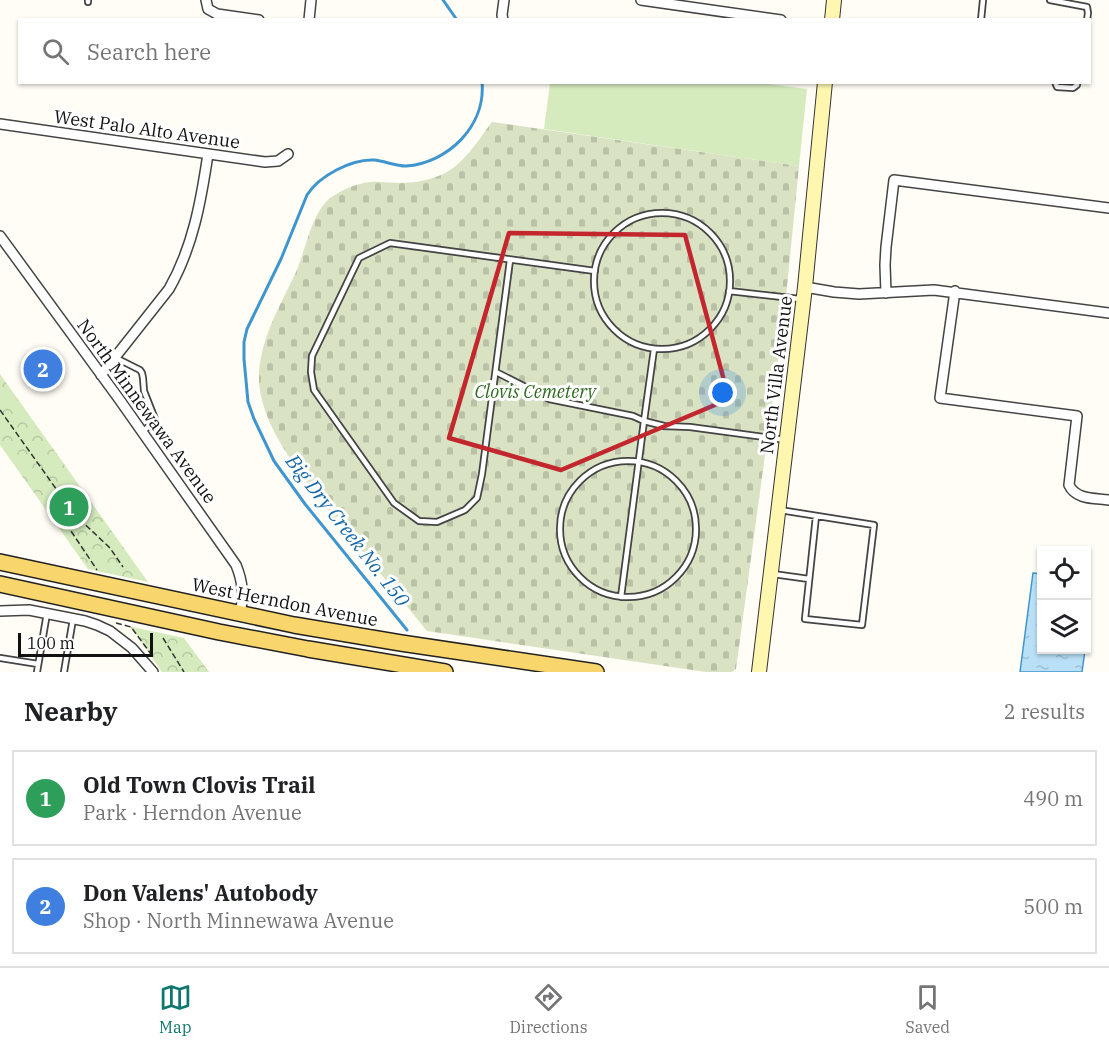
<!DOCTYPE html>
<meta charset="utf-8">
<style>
:root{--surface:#fff;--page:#f6f6f6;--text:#202124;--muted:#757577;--line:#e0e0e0;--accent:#0f766e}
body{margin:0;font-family:"IBM Plex Serif",serif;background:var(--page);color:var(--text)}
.controls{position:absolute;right:18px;bottom:18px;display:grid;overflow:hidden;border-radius:0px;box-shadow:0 2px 4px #0004}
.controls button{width:54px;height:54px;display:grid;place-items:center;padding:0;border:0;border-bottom:2px solid var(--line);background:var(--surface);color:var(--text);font:30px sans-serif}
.scale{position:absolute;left:18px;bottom:15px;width:135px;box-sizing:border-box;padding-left:6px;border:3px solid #111;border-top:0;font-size:16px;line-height:21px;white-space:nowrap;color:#111;-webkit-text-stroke:4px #fff;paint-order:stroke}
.you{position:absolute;left:723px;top:393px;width:21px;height:21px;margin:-15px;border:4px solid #fff;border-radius:50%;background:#1a73e8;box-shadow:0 0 0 9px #1a73e833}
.badge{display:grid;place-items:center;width:39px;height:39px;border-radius:50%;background:var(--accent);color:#fff;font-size:20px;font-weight:700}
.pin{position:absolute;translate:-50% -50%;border:3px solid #fff;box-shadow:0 2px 6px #0006}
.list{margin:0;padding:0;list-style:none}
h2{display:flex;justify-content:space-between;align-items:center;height:78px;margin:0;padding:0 24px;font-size:26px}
h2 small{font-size:20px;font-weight:400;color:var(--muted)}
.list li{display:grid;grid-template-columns:39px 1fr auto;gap:18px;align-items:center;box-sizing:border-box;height:96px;margin:0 12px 12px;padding:0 12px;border:2px solid var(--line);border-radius:0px}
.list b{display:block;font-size:22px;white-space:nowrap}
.list p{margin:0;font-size:20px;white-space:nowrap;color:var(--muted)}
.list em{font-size:20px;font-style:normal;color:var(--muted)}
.icon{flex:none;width:33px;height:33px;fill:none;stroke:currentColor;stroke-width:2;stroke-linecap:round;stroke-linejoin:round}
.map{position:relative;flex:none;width:1109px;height:672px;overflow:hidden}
.search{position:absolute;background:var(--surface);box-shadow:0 2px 4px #0004;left:18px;right:18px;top:18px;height:66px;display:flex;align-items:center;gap:15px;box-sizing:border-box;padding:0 21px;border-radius:0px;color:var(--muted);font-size:22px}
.sheet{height:294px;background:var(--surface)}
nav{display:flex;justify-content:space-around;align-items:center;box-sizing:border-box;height:84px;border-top:2px solid var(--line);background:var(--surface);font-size:16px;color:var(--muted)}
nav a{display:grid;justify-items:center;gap:3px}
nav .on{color:var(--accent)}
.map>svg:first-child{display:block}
.grass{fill:#d5ebbd}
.cemetery{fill:url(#cemetery-stones)}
.park{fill:url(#park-crowns)}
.water{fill:url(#water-ripples);stroke:#3f96cf;stroke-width:1.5}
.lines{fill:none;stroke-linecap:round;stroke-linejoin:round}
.stream{stroke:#3f96cf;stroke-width:3}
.lane-casing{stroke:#444;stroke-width:8}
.street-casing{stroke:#444;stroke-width:12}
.secondary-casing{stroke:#333;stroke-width:16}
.primary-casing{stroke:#222;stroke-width:18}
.path{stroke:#333;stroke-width:1.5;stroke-dasharray:6 3;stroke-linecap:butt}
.lane{stroke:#fff;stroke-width:4.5}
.street{stroke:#fff;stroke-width:9}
.secondary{stroke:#fff6b0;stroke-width:14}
.primary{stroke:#f9d66b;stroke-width:15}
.marked{fill:none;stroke:#c4262e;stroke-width:4.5;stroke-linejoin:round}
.labels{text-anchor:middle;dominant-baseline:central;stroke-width:6;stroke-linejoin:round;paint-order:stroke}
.street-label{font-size:18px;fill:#111;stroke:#fff}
.park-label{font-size:18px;font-style:italic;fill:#2f6b1f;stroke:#fff}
.water-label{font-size:20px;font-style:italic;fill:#1768a6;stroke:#fff}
</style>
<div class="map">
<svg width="1109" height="672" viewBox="0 0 1109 672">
<defs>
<pattern id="cemetery-stones" width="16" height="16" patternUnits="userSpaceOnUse" patternTransform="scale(1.5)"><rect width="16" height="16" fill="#d9e3c4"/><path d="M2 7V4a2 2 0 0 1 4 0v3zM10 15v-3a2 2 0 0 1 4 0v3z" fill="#b9c2a7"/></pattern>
<pattern id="park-crowns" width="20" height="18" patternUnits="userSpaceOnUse" patternTransform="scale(1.5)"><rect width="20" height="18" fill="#d5ebbd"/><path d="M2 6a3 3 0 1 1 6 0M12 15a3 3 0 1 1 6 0" fill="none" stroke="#b6c8a1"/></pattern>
<pattern id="water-ripples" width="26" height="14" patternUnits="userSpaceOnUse" patternTransform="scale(1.5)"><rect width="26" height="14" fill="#b9e0f7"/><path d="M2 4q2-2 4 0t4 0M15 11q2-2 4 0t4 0" fill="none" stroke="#9ebfd3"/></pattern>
</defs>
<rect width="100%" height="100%" fill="#fffdf5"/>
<!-- grass -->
<path class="grass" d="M752 82 807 89 799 166 544 129 550 83Z"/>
<!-- cemetery -->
<path class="cemetery" d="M492 122 799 166 785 307 736 669 732 672H706L427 631C401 599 376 568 350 536 317 494 256 430 259 373 261 337 281 304 296 272 306 250 312 209 333 196 344 189 358 183 371 182 380 181 390 183 399 183 414 183 433 180 447 172 466 161 479 139 492 122Z"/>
<!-- park -->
<path class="park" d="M0 374 148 582 88 569 0 445Z
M128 626 184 638 209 672H162L133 630Z"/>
<!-- water -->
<path class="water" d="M1033 573 1041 574 1042 650H1085L1082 672H1020Z"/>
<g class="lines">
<!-- stream -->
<path class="stream" d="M443 0 457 20
M407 630 305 504 274 461 254 419 248 402 244 359V342L247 329 281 259 307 195C319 176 351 159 374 160 385 161 395 166 406 166 448 163 486 126 482 82"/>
<!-- lane casing -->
<g class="lane-casing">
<path id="lane" d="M1050 0 1087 7 1088 13 1087 20
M88 2V0
M981 20 983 0
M1055 82 1057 87 1073 88 1077 85V82
M594 281a68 68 0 1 1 136 0a68 68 0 1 1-136 0Z
M510 260 482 474 477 498 465 510 437 522 419 521 394 503 314 390 311 372 312 356 359 258 390 243 595 271
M729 291 800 299
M116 358 140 370 142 373 143 378 144 391 155 419 154 422 142 432
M496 372 549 399 633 416 644 421 654 349
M560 529a68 68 0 1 1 136 0a68 68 0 1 1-136 0Z
M780 510 874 525 862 625 805 619 816 516
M773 574 809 579
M621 597 644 421 664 426 690 427 786 440
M0 658 38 664
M37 672 47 613
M64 672 73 619"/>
</g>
<!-- street casing -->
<g class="street-casing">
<path id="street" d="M206 0 208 9 217 14 259 20
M641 0 781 20
M309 20 311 0
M503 20 502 15 504 0
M0 124 265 162 278 161 288 154
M0 236 119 399 236 565C243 582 244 596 240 614
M805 287 834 292 859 294 934 290 1109 313
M955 291 940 398 1077 416 1069 485C1076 500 1095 498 1109 500
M886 293 885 265 886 247 894 180 1109 208
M101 375 169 289C193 247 201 201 208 154
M0 611 29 610 85 621 97 625 110 631 132 648 153 672"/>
</g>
<!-- secondary casing -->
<g class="secondary-casing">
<path id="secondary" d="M832 20 834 0
M759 672 805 287 825 82"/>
</g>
<!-- primary casing -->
<g class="primary-casing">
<path id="primary" d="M0 562 294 625 401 643 596 672
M0 584 219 632 308 649 445 672"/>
</g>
<!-- path -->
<path class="path" d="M0 410 74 514 110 548 123 567
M65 502 59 506V512L61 516 97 570
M116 623 131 627 151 654
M163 638 184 672"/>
<!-- lane -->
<use href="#lane" class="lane"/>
<!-- street -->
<use href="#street" class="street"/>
<!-- secondary -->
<use href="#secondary" class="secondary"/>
<!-- primary -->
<use href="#primary" class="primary"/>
</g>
<!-- marked area -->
<path class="marked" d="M509 233 685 235 729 399 561 470 449 438Z"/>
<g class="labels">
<!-- street labels -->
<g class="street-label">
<text transform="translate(147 129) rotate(8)">West Palo Alto Avenue</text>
<text transform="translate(776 375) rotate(-83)">North Villa Avenue</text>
<text transform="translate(147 411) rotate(54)">North Minnewawa Avenue</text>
<text transform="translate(285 602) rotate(11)">West Herndon Avenue</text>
</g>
<!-- park labels -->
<g class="park-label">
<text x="535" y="391">Clovis Cemetery</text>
</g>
<!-- water labels -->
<g class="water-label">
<text transform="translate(348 530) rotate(52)">Big Dry Creek No. 150</text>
</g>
</g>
</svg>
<div class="controls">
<button><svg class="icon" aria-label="locate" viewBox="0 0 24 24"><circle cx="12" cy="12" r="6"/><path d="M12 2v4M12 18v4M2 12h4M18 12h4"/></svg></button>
<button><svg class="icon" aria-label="layers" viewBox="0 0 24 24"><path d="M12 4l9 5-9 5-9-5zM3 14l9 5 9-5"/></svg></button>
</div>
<div class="scale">100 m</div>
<div class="you"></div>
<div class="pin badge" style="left:69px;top:507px;background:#2e9e5b">1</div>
<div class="pin badge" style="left:43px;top:369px;background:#3f7fe0">2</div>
<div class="search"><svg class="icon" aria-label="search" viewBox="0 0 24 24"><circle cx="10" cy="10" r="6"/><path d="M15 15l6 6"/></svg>Search here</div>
</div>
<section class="sheet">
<h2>Nearby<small>2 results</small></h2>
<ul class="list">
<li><span class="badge" style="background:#2e9e5b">1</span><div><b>Old Town Clovis Trail</b><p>Park · Herndon Avenue</p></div><em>490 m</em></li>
<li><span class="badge" style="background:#3f7fe0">2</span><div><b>Don Valens' Autobody</b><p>Shop · North Minnewawa Avenue</p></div><em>500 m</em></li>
</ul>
</section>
<nav>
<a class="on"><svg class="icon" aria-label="map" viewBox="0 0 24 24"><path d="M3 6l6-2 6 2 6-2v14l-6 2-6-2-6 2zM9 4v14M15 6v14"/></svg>Map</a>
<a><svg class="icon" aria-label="directions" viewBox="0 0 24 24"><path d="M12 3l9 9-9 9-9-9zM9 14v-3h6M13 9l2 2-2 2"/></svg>Directions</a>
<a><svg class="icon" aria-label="saved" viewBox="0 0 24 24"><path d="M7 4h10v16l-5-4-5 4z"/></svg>Saved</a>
</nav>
